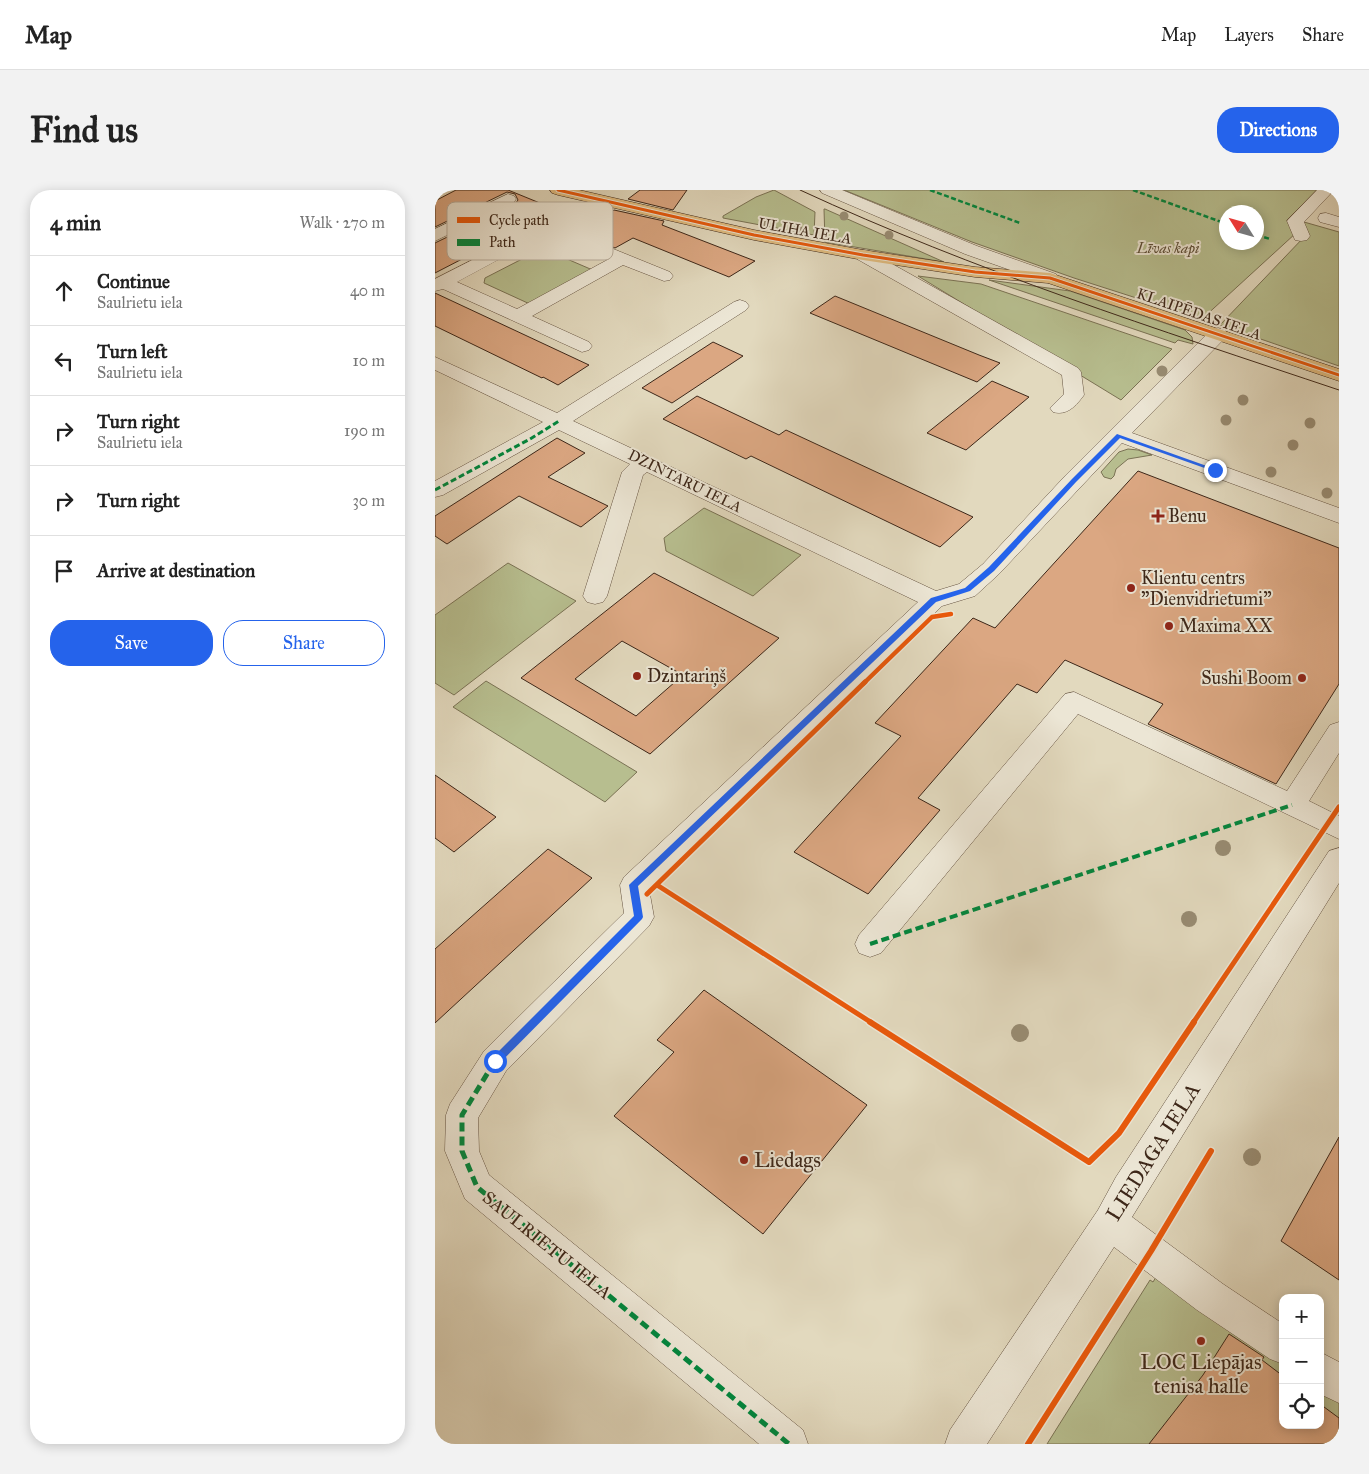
<!DOCTYPE html>
<meta charset="utf-8">
<style>
:root{--surface:#fff;--page:#f2f2f2;--text:#222;--muted:#767676;--line:#e0e0e0;--accent:#2563eb}
body{margin:0;font-family:"IM FELL Great Primer",serif;background:var(--page);color:var(--text)}
.controls{position:absolute;right:15px;bottom:15px;display:grid;overflow:hidden;border-radius:10px;box-shadow:0 2px 12px #0003}
.controls button{width:45px;height:45px;display:grid;place-items:center;padding:0;border:0;border-bottom:1px solid var(--line);background:var(--surface);color:var(--text);font:25px sans-serif}
.compass{position:absolute;left:784px;top:15px;width:45px;height:45px;border-radius:50%;background:var(--surface);box-shadow:0 2px 12px #0003;rotate:307deg}
.stop{position:absolute;width:15px;height:15px;margin:-11px;border:4px solid #2563eb;border-radius:50%;background:#fff}
.stop.end{background:#2563eb;border-color:#fff;box-shadow:0 1px 5px #0008}
.list{margin:0;padding:0;list-style:none}
h2{display:flex;justify-content:space-between;align-items:center;height:65px;margin:0;padding:0 20px;font-size:21px}
h2 small{font-size:16px;font-weight:400;color:var(--muted)}
.list li{display:grid;grid-template-columns:32px 1fr auto;gap:15px;align-items:center;box-sizing:border-box;height:70px;padding:0 20px;border-top:1px solid var(--line)}
.list b{display:block;font-size:19px;white-space:nowrap}
.list p{margin:0;font-size:16px;white-space:nowrap;color:var(--muted)}
.list em{font-size:16px;font-style:normal;color:var(--muted)}
.actions{display:flex;gap:10px;padding:15px 20px}
.actions a{flex:1;padding:11px 0;border:1px solid var(--accent);border-radius:20px;text-align:center;font-size:18px;color:var(--accent)}
.actions .main{background:var(--accent);color:#fff}
.icon{flex:none;width:28px;height:28px;fill:none;stroke:currentColor;stroke-width:2;stroke-linecap:round;stroke-linejoin:round}
.map{position:relative;flex:none;width:904px;height:1254px;overflow:hidden;border-radius:20px}
header{display:flex;align-items:center;gap:30px;box-sizing:border-box;height:70px;padding:0 25px;background:var(--surface);border-bottom:1px solid var(--line)}
header strong{font-size:24px}
nav{display:flex;gap:28px;margin-inline-start:auto;font-size:18px}
.intro{display:flex;align-items:center;justify-content:space-between;box-sizing:border-box;height:120px;padding:0 30px}
h1{margin:0;font-size:35px}
.button{padding:12px 22px;border-radius:20px;background:var(--accent);color:#fff;font-size:18px;font-weight:700}
main{display:flex;gap:30px;padding:0 30px}
aside{flex:1;background:var(--surface);border-radius:20px;box-shadow:0 2px 12px #0003}
.map>svg:first-child{display:block}
.green{fill:#b7be8f;stroke:#7a7254;fill-rule:evenodd}
.building{fill:#dba782;stroke:#3d2719;fill-rule:evenodd}
.lines{fill:none;stroke-linecap:round;stroke-linejoin:round}
.minor-casing{stroke:#665442;stroke-width:1}
.major-casing{stroke:#3d2719;stroke-width:1}
.minor{fill:#ece6d5;fill-rule:evenodd}
.major{fill:#e1bc7f;fill-rule:evenodd}
.tram{stroke:#3d2719;stroke-width:1}
.quiet-far3{stroke:#00873e;stroke-width:2.5;stroke-dasharray:5 2.5;stroke-linecap:butt}
.quiet-far2{stroke:#00873e;stroke-width:3;stroke-dasharray:6 3;stroke-linecap:butt}
.quiet-far1{stroke:#00873e;stroke-width:4;stroke-dasharray:8 4;stroke-linecap:butt}
.quiet{stroke:#00873e;stroke-width:5;stroke-dasharray:9 5;stroke-linecap:butt}
.cycleway-far3-casing{stroke:#ece6d5;stroke-width:5}
.cycleway-far2-casing{stroke:#ece6d5;stroke-width:7}
.cycleway-far1-casing{stroke:#ece6d5;stroke-width:8}
.cycleway-casing{stroke:#ece6d5;stroke-width:9}
.cycleway-far3{stroke:#e8590c;stroke-width:3}
.cycleway-far2{stroke:#e8590c;stroke-width:4.5}
.cycleway-far1{stroke:#e8590c;stroke-width:5}
.cycleway{stroke:#e8590c;stroke-width:6}
.tree{fill:#988c73}
.route{fill:#2563eb}
.poi-dot{fill:#8f2418;stroke:#ece6d5;stroke-width:2}
.labels{text-anchor:middle;dominant-baseline:central;stroke-width:4;stroke-linejoin:round;paint-order:stroke}
.far-street-label{font-size:15px;fill:#3d2719;stroke:#ece6d5}
.far-park-label{font-size:15px;font-style:italic;fill:#5c4d36;stroke:#ece6d5}
.poi-label{font-size:18px;fill:#3d2719;stroke:#ece6d5;text-anchor:start}
.street-label{font-size:18px;fill:#3d2719;stroke:#ece6d5}
.near-street-label{font-size:21px;fill:#3d2719;stroke:#ece6d5}
.near-poi-label{font-size:21px;fill:#3d2719;stroke:#ece6d5;text-anchor:start}
.key{fill:#ece6d5;stroke:#b8ad9d;stroke-width:1}
.key-label{font-size:14px;fill:#3d2719}
</style>
<header>
<strong>Map</strong>
<nav><a>Map</a><a>Layers</a><a>Share</a></nav>
</header>
<div class="intro"><h1>Find us</h1><a class="button">Directions</a></div>
<main>
<aside>
<h2>4 min<small>Walk · 270 m</small></h2>
<ul class="list">
<li><svg class="icon" aria-label="ahead" viewBox="0 0 24 24"><path d="M12 20V5M6 11l6-6 6 6"/></svg><div><b>Continue</b><p>Saulrietu iela</p></div><em>40 m</em></li>
<li><svg class="icon" aria-label="left" viewBox="0 0 24 24"><path d="M17 20v-9H6M10 6l-5 5 5 5"/></svg><div><b>Turn left</b><p>Saulrietu iela</p></div><em>10 m</em></li>
<li><svg class="icon" aria-label="right" viewBox="0 0 24 24"><path d="M7 20v-9h11M14 6l5 5-5 5"/></svg><div><b>Turn right</b><p>Saulrietu iela</p></div><em>190 m</em></li>
<li><svg class="icon" aria-label="right" viewBox="0 0 24 24"><path d="M7 20v-9h11M14 6l5 5-5 5"/></svg><div><b>Turn right</b></div><em>30 m</em></li>
<li><svg class="icon" aria-label="arrive" viewBox="0 0 24 24"><path d="M6 21V4h12l-3 4 3 4H6"/></svg><div><b>Arrive at destination</b></div></li>
</ul>
<div class="actions"><a class="main">Save</a><a>Share</a></div>
</aside>
<div class="map">
<svg width="904" height="1254" viewBox="0 0 904 1254">
<rect width="100%" height="100%" fill="#e2d9be"/>
<filter id="stains"><feTurbulence type="fractalNoise" baseFrequency=".004" numOctaves="4"/><feColorMatrix values="0 0 0 0 .2 0 0 0 0 .09 0 0 0 0 .02 0 0 0 .5 -.17"/></filter>
<radialGradient id="worn" r=".72"><stop offset=".6" stop-color="#630" stop-opacity="0"/><stop offset="1" stop-color="#630" stop-opacity=".3"/></radialGradient>
<!-- green -->
<path class="green" d="M339 0 380 22 379 45 288 28V26L321 7Z
M409 0H882L852 30 861 43 767 129 639 88 537 52ZM792 22H822V52H792Z
M389 19H390L509 72 390 52Z
M869 32 904 42V176L785 135 870 46Z
M97 57H104L160 81 97 115 49 93 50 88 89 68 81 64Z
M483 86 546 94 737 159 686 210Z
M554 90 635 101 750 140 757 147 758 154 743 150 740 153Z
M693 259 703 260 717 265 693 269 681 279 679 286 676 289 669 287 666 282 684 262Z
M269 318 366 365 318 406 231 361 229 348Z
M73 373 141 411 19 505 0 493V425Z
M51 491 202 582 170 612 18 517Z
M737 1061 848 1138V1235H885V1164L904 1177V1254H612L715 1090 718 1092Z"/>
<!-- building -->
<path class="building" d="M21 0H73L122 20 0 83V53L80 14 83 10 80 4 72 2 0 37V11Z
M205 0H252L238 20 193 9Z
M179 20 229 31 227 35 320 71 294 87 198 48 180 58 147 44Z
M0 103 154 175 123 195 108 187 107 188 0 136Z
M400 106 544 165 565 173 542 192 375 123Z
M278 152 308 166 237 213 207 198Z
M557 191 594 207 531 260 492 243Z
M262 206 344 245 351 240 538 327 505 357 316 266 311 269 228 229Z
M122 248 150 263 113 287 173 316 146 337 84 306 12 354 0 346V326Z
M703 281 904 358V494L841 594 713 534 728 514 630 470 602 503 582 494 483 608 505 620 433 704 359 662 466 546 440 533 538 428 560 438Z
M219 383 344 448 215 564 86 488ZM187 451 248 485 201 526 140 489Z
M0 585 61 627 19 662 0 648Z
M113 659 157 688 0 833V759Z
M269 800 432 915 328 1044 179 926 239 862 222 850Z
M904 947V1090L846 1051Z
M794 1144 829 1167 827 1170 848 1186V1235H885V1214L904 1228V1254H714L768 1185Z"/>
<g class="lines">
<!-- minor casing -->
<g class="minor-casing">
<path id="minor" d="M385 0H407L542 56 621 84 624 88 621 92 615 93 609 92 530 64 387 3Z
M882 0H899L869 32 875 46 872 50 866 51 860 50 852 31Z
M73 4 79 6 81 9 79 12 0 51V39Z
M891 23 904 27V37L885 32 883 28 885 24Z
M112 32 235 82 238 86 235 90 229 91 188 75 97 126 154 152 157 156 154 160 147 162 8 99 0 101V89ZM113 43 174 69 82 119 22 92Z
M428 60 434 61 643 178 646 182 649 205C641 216 632 226 618 222L615 218 629 204 627 185 422 69 419 65 422 61Z
M305 110 311 112 314 116 311 120 138 231 501 401 524 394 548 374 631 285 776 140 783 138 790 140 792 144 790 148 697 243 904 318V333L687 253 564 384 540 406 507 416 214 699 219 727 214 736 71 881 43 928 44 961 54 985 368 1240 373 1254H324L30 1009 10 961 11 925 15 914 49 861 189 723 185 695 189 687 483 412 212 282 208 285 172 406 168 412 160 414 152 412 148 406 187 282 195 274 124 240 8 305 0 307V291L108 232 0 180V167L122 223 299 112Z
M639 502 852 601 895 535 904 532V563L874 611 904 626V649L643 524 446 763 435 767 424 763 420 754 424 745 630 504Z
M904 658V693L697 1027 788 1094 848 1134V1174L835 1169 762 1120 679 1057 552 1254H510L515 1240 663 1020 681 987 894 661Z
M885 1162 904 1172V1213L885 1204Z"/>
</g>
<!-- major casing -->
<g class="major-casing">
<path id="major" d="M115 0H144L319 40 428 60 540 77 615 83 904 179V191L613 93 540 87 428 70 319 50 123 5 117 3Z"/>
</g>
<!-- minor -->
<use href="#minor" class="minor"/>
<!-- major -->
<use href="#major" class="major"/>
<!-- tram -->
<path class="tram" d="M365 0C540 81 722 139 904 200"/>
<!-- quiet-far3 -->
<path class="quiet-far3" d="M495 0 585 33
M698 0 792 34
M822 45 835 49"/>
<!-- quiet-far2 -->
<path class="quiet-far2" d="M0 300 95 249 124 231
M411 494 499 410"/>
<!-- quiet-far1 -->
<path class="quiet-far1" d="M435 754 857 615
M98 833 204 727 199 695 412 492"/>
<!-- quiet -->
<path class="quiet" d="M99 832 60 871 27 925V961L42 997 354 1254"/>
<!-- cycleway-far3 casing -->
<g class="cycleway-far3-casing">
<path id="cycleway-far3" d="M123 0 319 45 428 65 540 82 615 88 904 185"/>
</g>
<!-- cycleway-far2 casing -->
<g class="cycleway-far2-casing">
<path id="cycleway-far2" d="M428 494 497 427 516 424"/>
</g>
<!-- cycleway-far1 casing -->
<g class="cycleway-far1-casing">
<path id="cycleway-far1" d="M222 695 437 833
M212 704 430 492
M758 833 904 617"/>
</g>
<!-- cycleway casing -->
<g class="cycleway-casing">
<path id="cycleway" d="M435 832 654 972 684 943 759 832
M593 1254 716 1061 776 961"/>
</g>
<!-- cycleway-far3 -->
<use href="#cycleway-far3" class="cycleway-far3"/>
<!-- cycleway-far2 -->
<use href="#cycleway-far2" class="cycleway-far2"/>
<!-- cycleway-far1 -->
<use href="#cycleway-far1" class="cycleway-far1"/>
<!-- cycleway -->
<use href="#cycleway" class="cycleway"/>
</g>
<!-- trees -->
<g class="tree">
<circle cx="409" cy="26" r="4.5"/>
<circle cx="330" cy="32" r="4.5"/>
<circle cx="363" cy="39" r="4.5"/>
<circle cx="454" cy="45" r="4.5"/>
<circle cx="727" cy="181" r="5.5"/>
<circle cx="808" cy="210" r="5.5"/>
<circle cx="791" cy="230" r="5.5"/>
<circle cx="875" cy="233" r="5.5"/>
<circle cx="858" cy="255" r="5.5"/>
<circle cx="836" cy="282" r="5.5"/>
<circle cx="892" cy="303" r="5.5"/>
<circle cx="788" cy="658" r="8"/>
<circle cx="754" cy="729" r="8"/>
<circle cx="585" cy="843" r="9"/>
<circle cx="817" cy="967" r="9"/>
</g>
<!-- route -->
<path class="route" d="M682 244 783 280 778 281 685 248 641 292 559 381 535 401 501 412 203 696 208 727 207 729 64 874H57V868L199 726 194 695 196 693 496 408 530 398 554 377 637 289Z"/>
<!-- markers -->
<g class="poi-dot">
<path d="M720.5 318.5h5v5h5v5h-5v5h-5v-5h-5v-5h5z"/>
<circle cx="696" cy="398" r="5"/>
<circle cx="734" cy="436" r="5"/>
<circle cx="202" cy="486" r="5"/>
<circle cx="867" cy="488" r="5"/>
<circle cx="309" cy="970" r="5"/>
<circle cx="766" cy="1151" r="5"/>
</g>
<g class="labels">
<!-- far-street labels -->
<g class="far-street-label">
<text transform="translate(370 41) rotate(10)">ULIHA IELA</text>
<text transform="translate(764 124) rotate(19)">KLAIPĒDAS IELA</text>
<text transform="translate(250 291) rotate(26)">DZINTARU IELA</text>
</g>
<!-- far-park labels -->
<g class="far-park-label">
<text x="733" y="58">Līvas kapi</text>
</g>
<!-- poi labels -->
<g class="poi-label">
<text x="733" y="326">Benu</text>
<text x="706" y="388">Klientu centrs<tspan x="706" dy="21">"Dienvidrietumi"</tspan></text>
<text x="744" y="436">Maxima XX</text>
<text x="212" y="486">Dzintariņš</text>
<text x="857" y="488" text-anchor="end">Sushi Boom</text>
</g>
<!-- street labels -->
<g class="street-label">
<text transform="translate(112 1055) rotate(39)">SAULRIETU IELA</text>
</g>
<!-- near-street labels -->
<g class="near-street-label">
<text transform="translate(718 962) rotate(-58)">LIEDAGA IELA</text>
</g>
<!-- near-poi labels -->
<g class="near-poi-label">
<text x="319" y="970">Liedags</text>
<text x="766" y="1172" text-anchor="middle">LOC Liepājas<tspan x="766" dy="24">tenisa halle</tspan></text>
</g>
</g>
<!-- legend -->
<rect x="12" y="12" width="166" height="58" rx="8" class="key"/>
<rect x="22" y="27" width="23" height="6" fill="#e8590c"/>
<rect x="22" y="49" width="23" height="7" fill="#00873e"/>
<g class="key-label">
<text x="54" y="35">Cycle path</text>
<text x="54" y="57">Path</text>
</g>
<rect width="100%" height="100%" filter="url(#stains)"/>
<rect width="100%" height="100%" fill="url(#worn)"/>
</svg>
<div class="controls">
<button>+</button>
<button>−</button>
<button><svg class="icon" aria-label="locate" viewBox="0 0 24 24"><circle cx="12" cy="12" r="6"/><path d="M12 2v4M12 18v4M2 12h4M18 12h4"/></svg></button>
</div>
<svg class="compass" viewBox="-18 -18 36 36"><path d="M0-13l5 13h-10z" fill="#e53935"/><path d="M0 13l5-13h-10z" fill="#767676"/></svg>
<div class="stop" style="left:60px;top:871px"></div>
<div class="stop end" style="left:780px;top:280px"></div>
</div>
</main>
